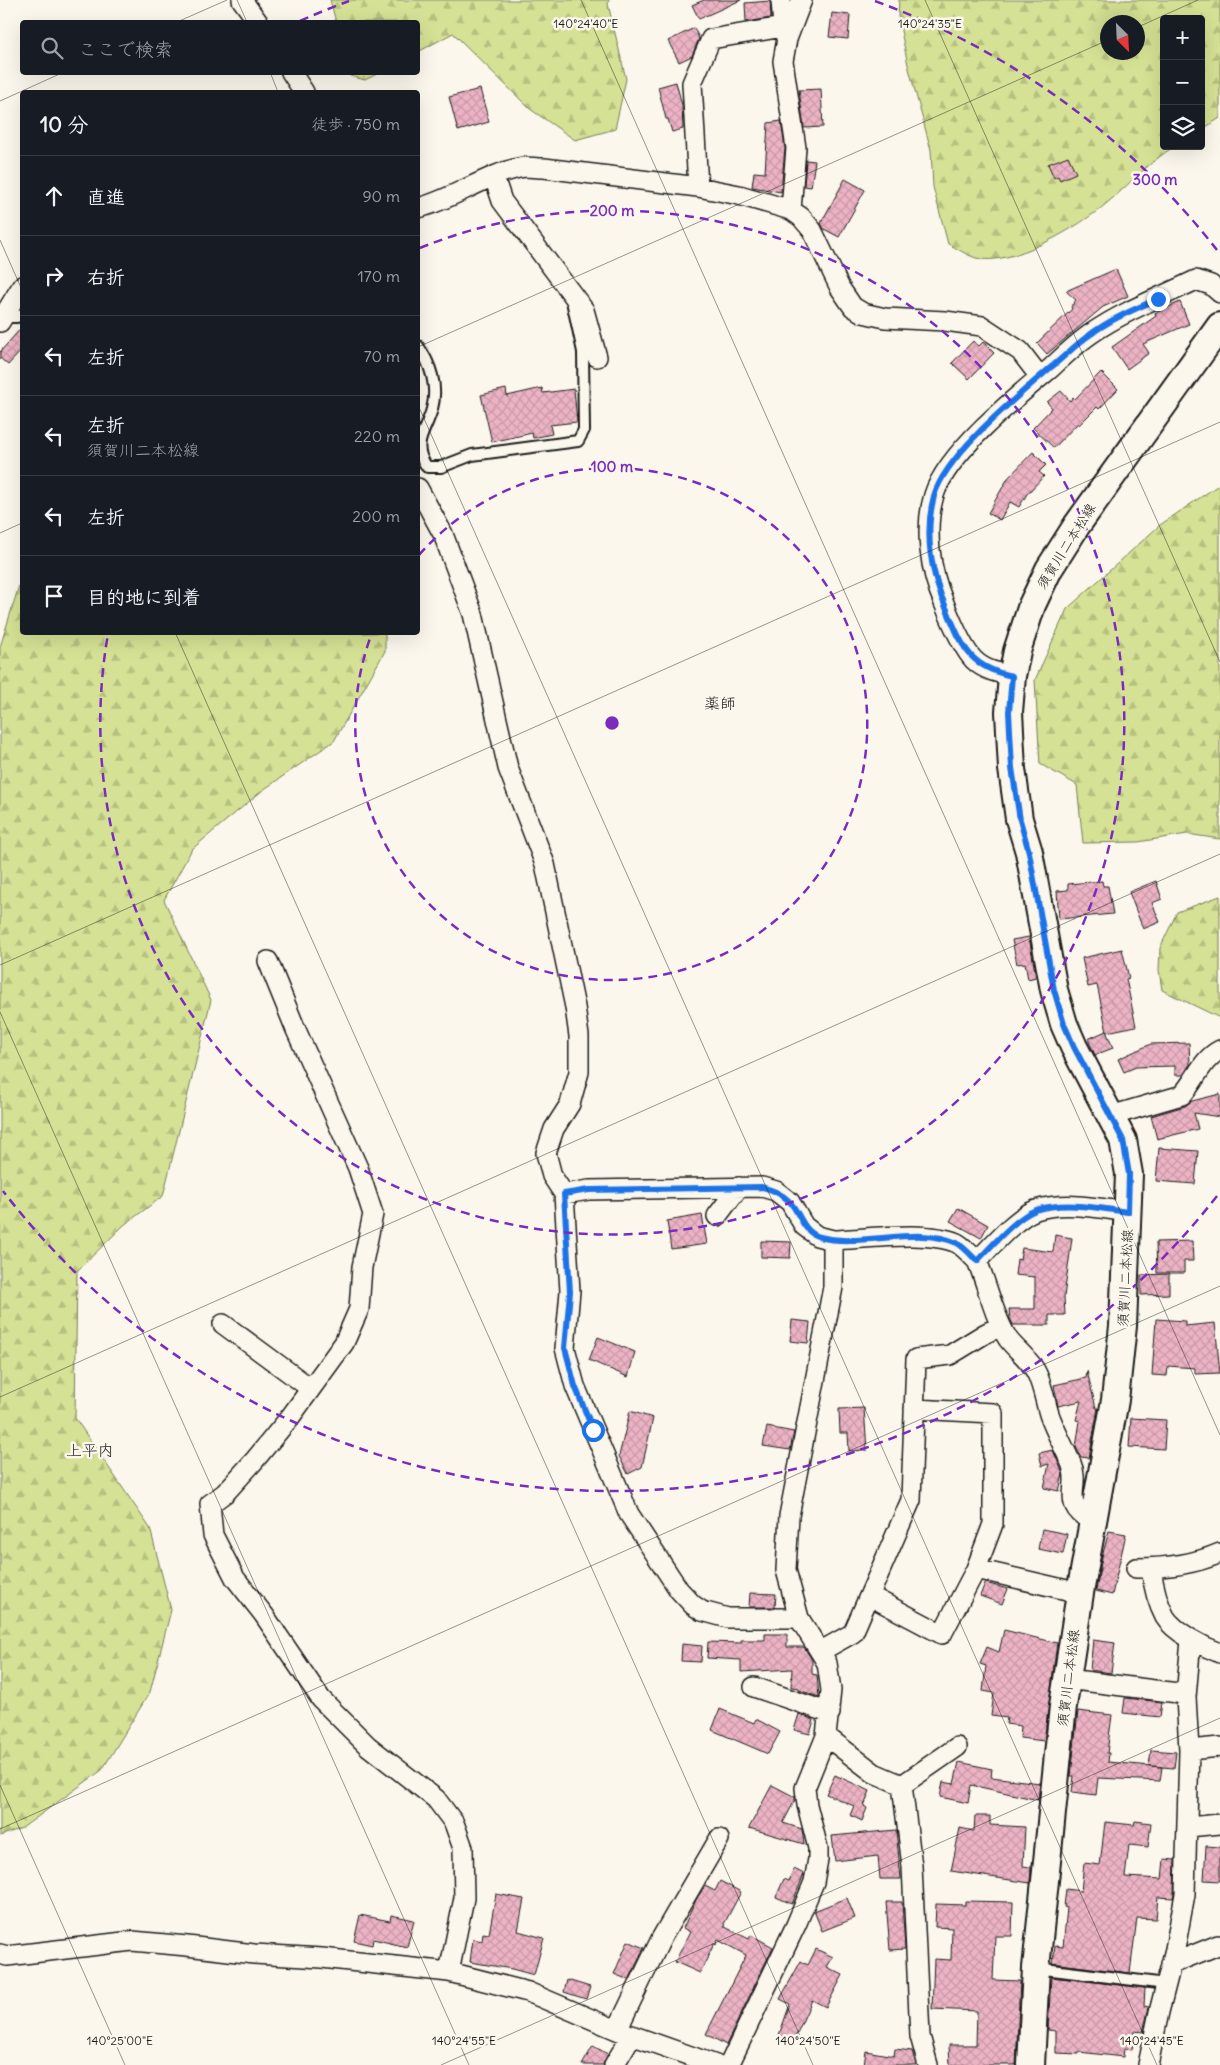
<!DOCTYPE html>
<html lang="ja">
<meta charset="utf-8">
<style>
:root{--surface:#171b24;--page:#20242c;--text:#f1f3f6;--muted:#9ea1a6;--line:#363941}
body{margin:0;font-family:Delius,"Klee One",sans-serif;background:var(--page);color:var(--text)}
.controls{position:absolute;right:15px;top:15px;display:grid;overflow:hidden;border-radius:5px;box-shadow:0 5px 20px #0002}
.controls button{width:45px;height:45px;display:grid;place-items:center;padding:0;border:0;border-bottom:1px solid var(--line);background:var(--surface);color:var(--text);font:25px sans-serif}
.compass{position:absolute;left:1100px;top:15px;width:45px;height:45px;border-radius:50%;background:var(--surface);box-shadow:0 5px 20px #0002;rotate:156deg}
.stop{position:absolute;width:15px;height:15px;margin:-11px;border:4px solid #1a73e8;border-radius:50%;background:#fff}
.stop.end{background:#1a73e8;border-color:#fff;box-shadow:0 1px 5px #0008}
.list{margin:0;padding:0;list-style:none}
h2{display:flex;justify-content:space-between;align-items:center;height:65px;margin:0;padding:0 20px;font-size:21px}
h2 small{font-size:16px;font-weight:400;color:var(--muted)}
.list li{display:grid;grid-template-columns:32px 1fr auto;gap:15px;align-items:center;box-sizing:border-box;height:80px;padding:0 20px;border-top:1px solid var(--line)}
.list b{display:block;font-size:19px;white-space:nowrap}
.list p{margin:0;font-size:16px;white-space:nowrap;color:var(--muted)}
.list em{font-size:16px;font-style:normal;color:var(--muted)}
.icon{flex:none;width:28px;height:28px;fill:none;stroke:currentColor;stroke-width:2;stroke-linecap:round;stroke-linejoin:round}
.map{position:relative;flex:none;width:1220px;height:2065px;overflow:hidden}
.search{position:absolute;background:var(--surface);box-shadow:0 5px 20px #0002;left:20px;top:20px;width:400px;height:55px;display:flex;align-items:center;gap:12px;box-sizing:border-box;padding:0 18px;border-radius:5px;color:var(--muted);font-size:19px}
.panel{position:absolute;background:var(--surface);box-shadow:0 5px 20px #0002;left:20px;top:90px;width:400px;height:545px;border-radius:5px}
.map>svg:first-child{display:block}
.forest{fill:url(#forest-firs);stroke:#787e58;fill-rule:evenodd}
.building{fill:url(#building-cross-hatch);stroke:#1c1c1c}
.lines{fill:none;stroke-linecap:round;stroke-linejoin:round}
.lane-casing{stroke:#1c1c1c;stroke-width:14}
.street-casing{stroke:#1c1c1c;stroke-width:22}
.secondary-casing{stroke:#1c1c1c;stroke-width:30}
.lane{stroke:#fbf7ec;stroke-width:10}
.street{stroke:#fbf7ec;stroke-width:19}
.secondary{stroke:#fbf7ec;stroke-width:26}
.route{stroke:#1a73e8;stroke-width:6}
.ticks{fill:none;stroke:#1c1c1c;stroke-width:1;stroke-opacity:0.45}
.ring{fill:none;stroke:#7b2cbf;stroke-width:2.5;stroke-dasharray:9 6}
.labels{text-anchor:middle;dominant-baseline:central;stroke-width:5;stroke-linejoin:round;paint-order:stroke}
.street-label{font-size:14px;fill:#1c1c1c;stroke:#fbf7ec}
.quarter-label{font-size:16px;fill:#1c1c1c;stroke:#fbf7ec}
.ticks-label{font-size:12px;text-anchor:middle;fill:#1c1c1c;stroke:#fbf7ec;stroke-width:5;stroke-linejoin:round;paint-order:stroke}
.centre{fill:#7b2cbf;stroke:#fbf7ec;stroke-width:2.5}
.ring-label{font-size:15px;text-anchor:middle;font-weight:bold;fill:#7b2cbf;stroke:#fbf7ec;stroke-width:5;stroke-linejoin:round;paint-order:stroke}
</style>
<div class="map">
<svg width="1220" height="2065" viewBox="0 0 1220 2065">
<defs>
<pattern id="forest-firs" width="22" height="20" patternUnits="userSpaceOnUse" patternTransform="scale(1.25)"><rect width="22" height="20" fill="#d5e194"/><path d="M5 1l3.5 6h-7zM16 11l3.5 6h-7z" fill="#b6c07f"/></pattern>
<pattern id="building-cross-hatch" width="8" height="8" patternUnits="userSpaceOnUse" patternTransform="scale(1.25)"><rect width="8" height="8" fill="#ecb3c4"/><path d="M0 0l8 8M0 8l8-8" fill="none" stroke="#ca99a8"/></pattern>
</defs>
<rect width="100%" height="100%" fill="#fbf7ec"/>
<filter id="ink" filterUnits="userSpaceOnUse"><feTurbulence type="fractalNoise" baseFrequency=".02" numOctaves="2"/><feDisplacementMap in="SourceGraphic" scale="10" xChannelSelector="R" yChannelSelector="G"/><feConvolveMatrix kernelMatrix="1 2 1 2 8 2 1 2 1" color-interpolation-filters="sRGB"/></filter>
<g filter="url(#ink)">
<!-- forest -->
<path class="forest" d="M330 0H609L608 4 626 79 615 129 575 140 530 109 453 33 418 52V22H336Z
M899 0H1220V118L1201 130V19H1164V146H1175C1149 162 1130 184 1107 203 1081 226 1010 268 976 258 966 255 957 248 948 244L933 187 931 150 908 65 898 16ZM1108 22H1138V52H1108Z
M349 73V72L379 73 365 80 350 76Z
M1220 484V839L1187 834 1138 842 1083 843 1077 785 1040 764 1035 680 1067 609 1160 525Z
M22 576V632L385 633V651L334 741 263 790 192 849 164 900 211 1000 163 1196 124 1225 77 1271 75 1418 150 1528 171 1610 150 1692 102 1770 22 1828 0 1836V647Z
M1220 896V1018L1162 990 1159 970 1160 948 1177 912Z"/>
<!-- building -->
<path class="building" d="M704 0H741L699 19 692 5Z
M770 1 771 18 746 22 745 3Z
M832 13 850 15 848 39 829 37Z
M694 28 699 38 692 56 679 62 668 41Z
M676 82 682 105 683 129 672 132 668 119H666L658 87Z
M480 89 489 122 458 131 449 97Z
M821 89 823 127 804 128 799 90Z
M781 121 785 148 781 192 752 187 754 172 765 173 768 123Z
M1068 156 1076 173 1060 180 1058 176 1054 178 1048 164Z
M806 160 815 161 811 187 804 186Z
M845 179 865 190 839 237 824 229 821 223Z
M1116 269 1128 296 1103 307 1047 354 1037 343 1072 309 1071 307 1076 300 1066 291Z
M1180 302 1189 324 1143 344 1149 353 1127 369 1112 347 1156 316 1155 313Z
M22 327V350L8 365 0 358V352Z
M973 341 979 346 983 342 994 353 969 379 952 363Z
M1101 372 1118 389 1099 409 1097 407 1079 425 1078 423 1054 448 1033 428 1052 408 1047 402 1061 391 1070 401 1073 397 1075 399Z
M542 388 543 393 574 389 577 422 550 425 552 434 533 438 532 433 492 442 481 395 506 389 507 396Z
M1033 452 1046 465 1039 472 1044 476 1027 494 1019 507 1010 502 1000 520 988 513 1008 478Z
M1102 881 1103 886H1108L1113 914 1059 919 1057 891 1068 890V884Z
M1156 881 1162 899 1152 903 1160 922 1143 929 1129 892Z
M1029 937 1036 977 1028 979 1025 963 1017 964 1012 940Z
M1122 949 1129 978 1126 979 1136 1026 1107 1032 1097 985 1088 987 1082 958Z
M1106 1031 1113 1048 1095 1055 1088 1039Z
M1189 1043 1190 1064 1183 1075H1175V1066L1136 1067 1124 1072 1118 1059 1151 1044Z
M1220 1094V1117L1194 1113 1198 1129 1157 1139 1151 1116 1185 1106 1192 1101Z
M1159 1148 1198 1151 1195 1184 1156 1181Z
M958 1208 988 1225 981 1238 950 1221Z
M702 1215 707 1244 671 1249 667 1221Z
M1055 1235 1072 1238 1064 1297 1065 1315H1049V1325H1013L1010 1318 1009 1309H1035V1277L1015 1275 1017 1259 1020 1260 1022 1248 1053 1252Z
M761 1241 791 1242 790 1258 761 1257Z
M1192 1241 1193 1261H1184V1273H1157L1156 1242Z
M1169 1274V1294L1141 1295V1275Z
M1156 1319 1185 1321V1326L1215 1323 1220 1373 1195 1374V1368L1168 1366 1167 1376 1152 1375Z
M792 1320 810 1322 808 1343 790 1341Z
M598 1337 635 1352 628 1377 589 1360Z
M1087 1371 1096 1408H1098L1089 1458 1081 1457 1076 1447 1080 1421 1076 1420 1081 1401 1058 1406 1054 1385 1086 1378Z
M864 1408 867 1450 849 1451 848 1433H840L839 1409Z
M630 1411 653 1418 642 1467 628 1474 619 1456Z
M1131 1418 1166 1420 1164 1449 1129 1447Z
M767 1427 794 1432 790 1450 763 1446Z
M1053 1450 1063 1474 1059 1491 1044 1488 1049 1464 1042 1466 1039 1453Z
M1042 1529 1067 1534 1063 1554 1038 1549Z
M1109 1531 1126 1534 1112 1595 1096 1591 1102 1557Z
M985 1583 1008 1589 1002 1604 980 1596Z
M750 1593 776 1594 775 1607H749Z
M1004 1630 1057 1643 1044 1741 1020 1738 1021 1726 1006 1724 1007 1718 991 1716 994 1693 983 1691 986 1666 980 1664 987 1647 999 1652Z
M765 1634H787V1647H804L812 1660V1674L817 1675 819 1697 799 1690V1688L791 1687 792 1669 741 1672V1660L707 1658 708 1642 741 1643V1640H765Z
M1093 1640 1115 1643 1111 1673 1090 1670Z
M682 1644 702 1646 701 1662 681 1661Z
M1125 1698 1162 1702 1160 1717 1123 1713Z
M720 1709 754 1723 756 1719 780 1732 768 1754 712 1730Z
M1078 1711 1112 1715 1107 1753H1109L1108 1762 1162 1767 1160 1781 1098 1778 1096 1795 1072 1792 1074 1776H1071Z
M799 1714 814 1720 810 1734 794 1730Z
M1151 1750 1176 1752 1174 1768 1149 1766Z
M959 1762 992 1769 991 1777 1040 1783 1038 1800 971 1785 968 1803 940 1797 943 1782 954 1784Z
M835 1775 870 1791 864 1806 867 1808 862 1821 850 1815 854 1806 826 1794Z
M772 1785 795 1797V1800L783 1823 802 1829 804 1844 749 1828Z
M975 1816H990V1825L1025 1827 1023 1866 1031 1867 1030 1883 951 1871 960 1828 974 1831Z
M1135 1821 1151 1823 1148 1847 1129 1845 1125 1877 1162 1879 1164 1859 1175 1860 1174 1893 1173 1898 1158 1897 1156 1919 1137 1918 1130 1973 1053 1963 1055 1946 1063 1947 1067 1908 1064 1907 1066 1889 1081 1891 1084 1863 1100 1865 1105 1822 1134 1825Z
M896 1830 901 1879H880L878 1856 835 1861 832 1836Z
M1206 1846 1220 1847V1881L1204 1880Z
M794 1869 804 1874 792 1904 776 1897 784 1879 789 1881Z
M720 1881 741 1892 724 1924 725 1927 749 1939 751 1935 773 1947 726 2045 706 2034 746 1955 718 1940 716 1945 714 1944 700 1973 675 1962 690 1932 683 1928 697 1898 705 1886 715 1891Z
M496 1894 524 1899 518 1931 544 1938 534 1975 512 1969 470 1962 473 1939 482 1941 483 1933 489 1934Z
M847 1898 855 1918 822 1931 814 1911Z
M965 1901 1013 1902 1012 1936H995L993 1980 1020 1981 1016 2065H950L949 2045H976L977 2011 932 2009 934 1959 951 1960 952 1928 935 1927 936 1904 965 1905Z
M886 1902H902L905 1949 890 1950Z
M360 1915 390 1921 391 1915 414 1920 407 1947 373 1939 372 1945 354 1941Z
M628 1941 644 1948 629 1980 614 1974Z
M816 1949 833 1957 827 1967 843 1975 826 2007 812 2000 794 2040 779 2035 790 2004 780 1999 801 1961 808 1965Z
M1051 1977 1145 1988 1144 2006 1149 2007 1143 2032 1134 2031 1132 2050 1124 2049 1123 2057 1079 2052V2054L1056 2053V2031L1048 2030Z
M567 1980 590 1987 586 1999 564 1992Z
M593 2046 608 2054 603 2065H582Z
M895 2049 912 2051 916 2065H864L866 2051 894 2056Z"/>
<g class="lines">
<!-- lane casing -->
<g class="lane-casing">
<path id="lane" d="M3 317H17L22 314
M418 346C431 364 438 387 432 409 426 432 410 444 427 467H441L472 455 578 441 584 430 583 352 572 301
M1036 1968 1166 1984"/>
</g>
<!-- street casing -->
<g class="street-casing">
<path id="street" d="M242 0 258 22
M781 0 783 27 786 38
M291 72 304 92
M494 177 502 201 584 310 597 357
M698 187 692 83 711 39 783 27
M418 208C452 200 490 172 524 167 530 167 537 168 544 168L698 187 739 195 791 210 801 217 812 230 840 288 853 307 863 313 885 318 945 321 982 326 1020 351 1040 377
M791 210 796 148 783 61 787 39 802 0
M0 322 22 286
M418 488 443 534 473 614 508 768 545 864 575 1007 579 1036V1072L570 1104 554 1129 546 1153 552 1176 564 1194
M1012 676C998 673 984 670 974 660 962 648 950 618 944 603 930 571 924 529 934 495 947 453 1017 396 1051 368 1064 356 1077 343 1092 333 1124 311 1161 297 1196 280L1211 285 1220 293
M268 961 296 1030 358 1168 373 1214 362 1267 359 1309 344 1343 291 1416 254 1461 225 1493 210 1504 213 1535 235 1578 264 1615 321 1699 368 1746 436 1799 454 1823 463 1848 464 1898 449 1972
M1110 1116 1182 1095C1196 1080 1202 1059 1220 1050
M717 1216 739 1187
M977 1261C988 1286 993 1315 1008 1339 1017 1351 1031 1360 1037 1374 1043 1387 1045 1401 1049 1414 1055 1431 1064 1447 1071 1463 1082 1488 1058 1503 1093 1522
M223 1324 310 1388
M1136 1568C1165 1568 1193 1565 1220 1553
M1151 1568C1153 1584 1157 1602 1165 1617 1174 1632 1204 1647 1220 1653
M976 1569 1080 1593
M870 1596 942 1634 976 1569 993 1524V1413L914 1409
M799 1618H728L702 1611 693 1605 679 1590 629 1514 575 1386 565 1348 570 1291 564 1194 589 1190 762 1187 776 1191 790 1202 804 1226 817 1236 833 1240
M821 1651 853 1633 911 1500 916 1359 950 1355 986 1333 1001 1326
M1067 1679 1178 1693 1186 1697 1189 1750 1185 1894 1175 1949 1159 2012 1148 2065
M754 1687 830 1713
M1186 1697 1191 1640
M826 1736 874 1773 902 1785 912 1866 920 2036 928 2065
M1189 1750 1220 1747
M902 1785 957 1747
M1188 1827 1220 1824
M0 1954 7 1956 132 1941 187 1946 254 1954 322 1958 449 1972 528 1992 617 2030 716 2065
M1171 1964 1218 1945
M617 2030 662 1937 719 1839
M614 2065 632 2035
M729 2065 796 1925 814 1882 818 1859V1848L807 1805 805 1788 826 1736 831 1690 827 1663 799 1618 786 1570 789 1516 833 1287V1240C866 1239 927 1230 957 1243 964 1247 971 1255 977 1261 992 1246 1016 1217 1036 1210 1065 1201 1098 1208 1128 1212"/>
</g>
<!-- secondary casing -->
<g class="secondary-casing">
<path id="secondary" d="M1031 2065 1036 1968 1063 1706 1080 1593 1115 1400 1123 1326 1129 1174 1123 1140 1074 1047 1064 1024 1054 990 1029 852 1019 819 1012 769 1009 712 1012 676 1017 651 1032 605 1049 569 1077 525 1220 326"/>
</g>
<!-- lane -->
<use href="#lane" class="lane"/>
<!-- street -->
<use href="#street" class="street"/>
<!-- secondary -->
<use href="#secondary" class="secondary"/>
</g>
</g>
<g class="lines" filter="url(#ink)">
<!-- route -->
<path class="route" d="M593 1430 575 1386 565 1348 570 1292 564 1194 589 1190 762 1187C772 1190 781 1193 789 1201 800 1212 802 1232 820 1237 860 1248 919 1225 957 1243 964 1247 971 1255 977 1261 992 1246 1016 1217 1036 1210 1065 1201 1098 1208 1128 1212L1129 1174 1123 1140 1074 1047 1064 1024 1054 990 1029 852 1020 820 1012 768 1009 712 1012 676C969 667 963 647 947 610 931 575 924 534 934 496 946 454 1018 396 1050 368 1064 357 1076 344 1091 334 1111 319 1135 309 1158 299"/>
</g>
<!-- ticks -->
<path class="ticks" d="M237 0 247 22M581 0 1220 1435M925 0 1220 662M177 22 227 0M1138 27 1198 0M270 72 278 92M0 101 64 72M0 240 22 290M418 347 1108 40M418 405 1157 2065M0 533 22 523M175 632 813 2065M0 965 1220 422M0 1012 469 2065M0 1397 1220 854M0 1785 125 2065M0 1829 1220 1286M441 2065 1220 1718"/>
<!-- distance rings -->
<g class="ring">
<path d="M419 555A256 256 0 1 1 372 633"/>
<path d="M420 248A512 512 0 1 1 108 634"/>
<path d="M1217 1196A768 768 0 0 1 3 1191M300 21A768 768 0 0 1 349 1M875 1A768 768 0 0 1 1217 250"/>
</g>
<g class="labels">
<!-- street labels -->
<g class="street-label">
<text transform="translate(1066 546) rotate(-58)">須賀川二本松線</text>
<text transform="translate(1125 1278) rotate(-87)">須賀川二本松線</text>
<text transform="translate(1068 1678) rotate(-83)">須賀川二本松線</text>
</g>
<!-- quarter labels -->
<g class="quarter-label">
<text x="720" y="703">薬師</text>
<text x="90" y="1450">上平内</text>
</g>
</g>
<g class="ticks-label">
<text x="586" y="28">140°24'40"E</text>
<text x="930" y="28">140°24'35"E</text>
<text x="120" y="2045">140°25'00"E</text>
<text x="464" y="2045">140°24'55"E</text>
<text x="808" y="2045">140°24'50"E</text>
<text x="1152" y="2045">140°24'45"E</text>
</g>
<circle cx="612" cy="723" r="8" class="centre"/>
<g class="ring-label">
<text x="1155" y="185">300 m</text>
<text x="612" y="216">200 m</text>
<text x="612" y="472">100 m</text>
</g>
</svg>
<div class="controls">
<button>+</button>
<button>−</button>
<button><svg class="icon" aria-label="layers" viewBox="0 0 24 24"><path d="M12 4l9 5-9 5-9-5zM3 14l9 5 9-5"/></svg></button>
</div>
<svg class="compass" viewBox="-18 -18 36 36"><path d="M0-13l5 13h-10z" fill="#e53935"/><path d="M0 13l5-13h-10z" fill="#9ea1a6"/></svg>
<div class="stop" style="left:593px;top:1430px"></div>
<div class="stop end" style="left:1158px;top:299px"></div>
<div class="search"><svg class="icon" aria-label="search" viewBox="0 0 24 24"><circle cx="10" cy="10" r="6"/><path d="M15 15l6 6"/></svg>ここで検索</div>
<section class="panel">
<h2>10 分<small>徒歩 · 750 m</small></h2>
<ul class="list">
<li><svg class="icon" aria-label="ahead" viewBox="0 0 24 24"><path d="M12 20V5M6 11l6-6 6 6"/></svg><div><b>直進</b></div><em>90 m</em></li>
<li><svg class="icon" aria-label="right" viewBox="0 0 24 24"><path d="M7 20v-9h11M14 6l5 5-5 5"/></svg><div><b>右折</b></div><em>170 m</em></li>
<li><svg class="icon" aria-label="left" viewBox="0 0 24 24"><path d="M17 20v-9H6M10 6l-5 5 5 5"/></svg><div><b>左折</b></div><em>70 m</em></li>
<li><svg class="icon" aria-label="left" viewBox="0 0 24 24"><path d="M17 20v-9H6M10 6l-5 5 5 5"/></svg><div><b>左折</b><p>須賀川二本松線</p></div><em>220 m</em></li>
<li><svg class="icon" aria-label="left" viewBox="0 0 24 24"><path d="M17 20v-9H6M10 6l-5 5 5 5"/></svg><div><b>左折</b></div><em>200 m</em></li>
<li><svg class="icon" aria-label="arrive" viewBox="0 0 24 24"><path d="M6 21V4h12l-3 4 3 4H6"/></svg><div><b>目的地に到着</b></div></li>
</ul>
</section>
</div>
